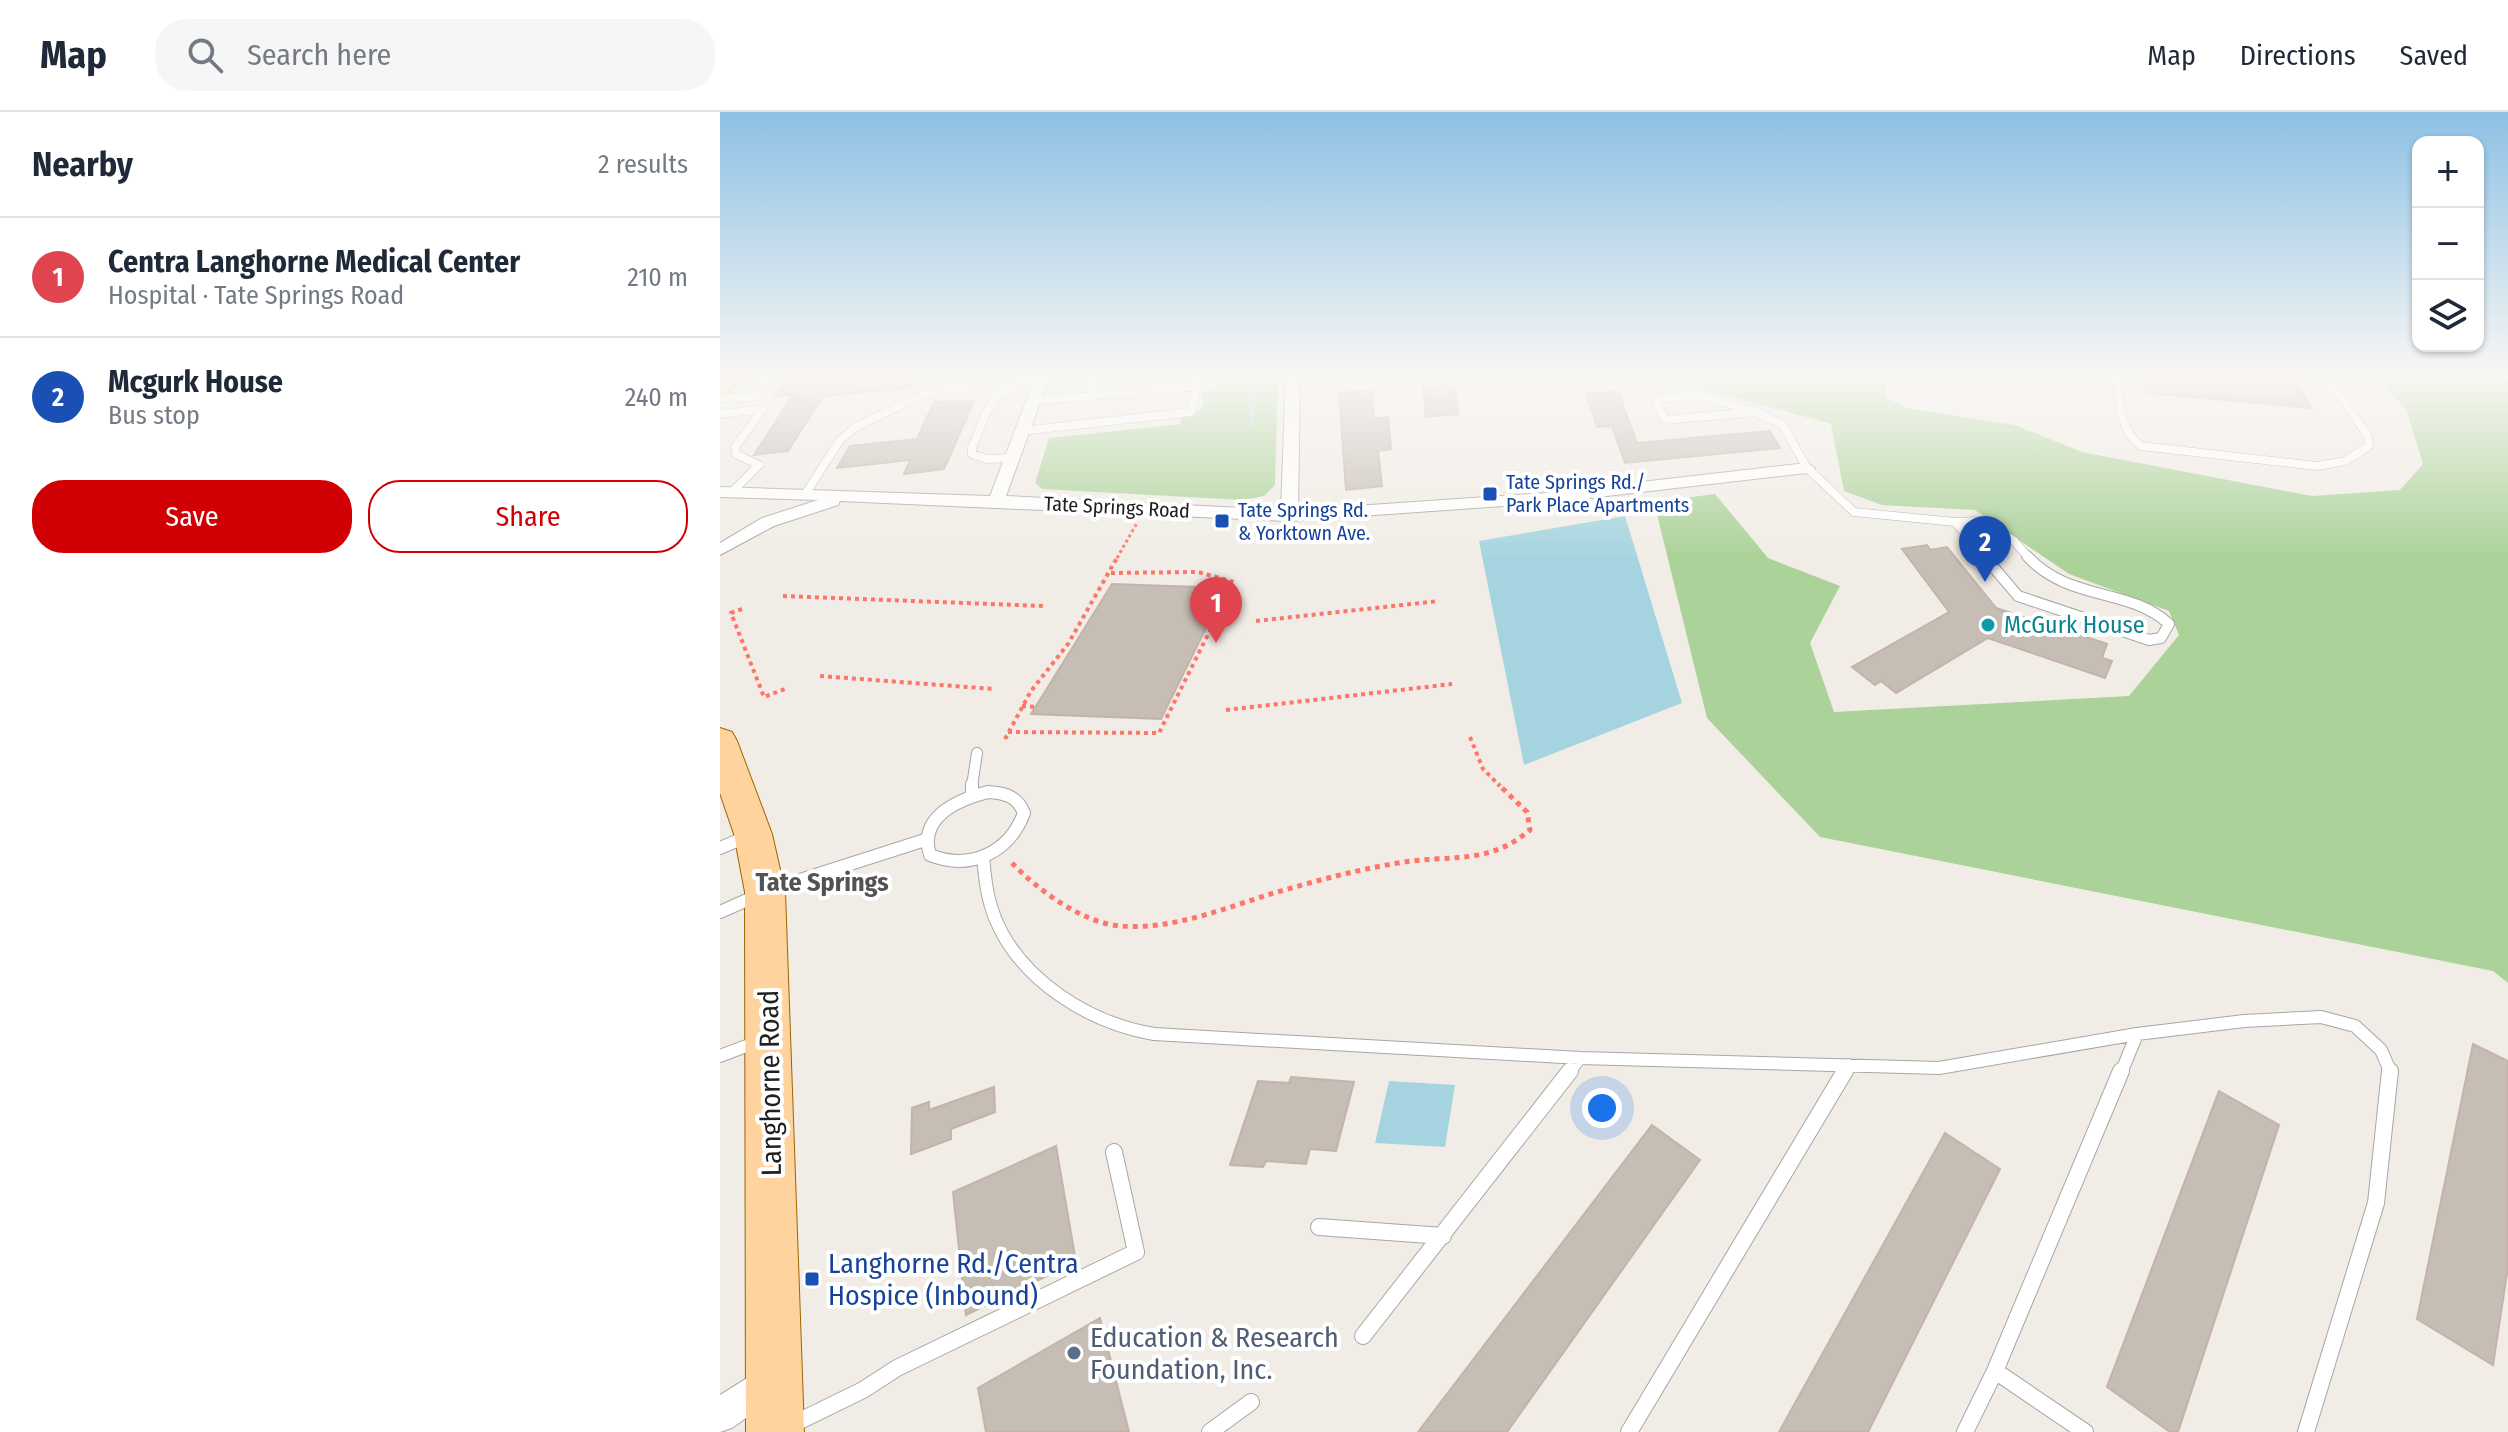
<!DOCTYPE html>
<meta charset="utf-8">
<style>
:root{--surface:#fff;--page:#f6f6f7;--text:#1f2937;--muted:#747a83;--line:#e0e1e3;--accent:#d00004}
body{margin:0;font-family:"Fira Sans Condensed",sans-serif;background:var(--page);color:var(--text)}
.controls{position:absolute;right:24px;top:24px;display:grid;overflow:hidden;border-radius:16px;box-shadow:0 2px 6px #0004}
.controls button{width:72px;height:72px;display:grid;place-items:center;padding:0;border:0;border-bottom:2px solid var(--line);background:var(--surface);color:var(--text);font:40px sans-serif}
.you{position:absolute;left:882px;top:996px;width:28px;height:28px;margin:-20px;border:6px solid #fff;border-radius:50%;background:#1a73e8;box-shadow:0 0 0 12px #1a73e833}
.badge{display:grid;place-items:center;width:52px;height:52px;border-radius:50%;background:var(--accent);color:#fff;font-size:26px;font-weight:700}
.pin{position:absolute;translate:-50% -66px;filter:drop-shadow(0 2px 4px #0008)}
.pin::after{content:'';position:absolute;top:42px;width:28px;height:24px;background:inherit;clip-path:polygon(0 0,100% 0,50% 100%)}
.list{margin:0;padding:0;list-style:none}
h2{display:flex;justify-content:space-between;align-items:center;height:104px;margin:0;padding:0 32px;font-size:34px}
h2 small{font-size:26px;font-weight:400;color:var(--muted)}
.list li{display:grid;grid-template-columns:52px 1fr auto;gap:24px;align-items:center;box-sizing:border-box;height:120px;padding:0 32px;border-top:2px solid var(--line)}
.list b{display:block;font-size:30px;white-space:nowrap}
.list p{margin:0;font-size:26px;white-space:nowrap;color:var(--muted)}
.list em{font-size:26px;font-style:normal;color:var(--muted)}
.actions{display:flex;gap:16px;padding:24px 32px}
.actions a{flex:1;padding:18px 0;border:2px solid var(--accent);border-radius:32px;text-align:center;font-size:28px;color:var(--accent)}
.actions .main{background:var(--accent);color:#fff}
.icon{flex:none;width:44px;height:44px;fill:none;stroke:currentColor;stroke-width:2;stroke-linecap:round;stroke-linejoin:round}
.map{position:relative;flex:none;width:1788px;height:1320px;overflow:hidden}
header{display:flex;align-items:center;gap:48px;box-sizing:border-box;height:112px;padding:0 40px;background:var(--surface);border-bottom:2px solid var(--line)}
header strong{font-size:38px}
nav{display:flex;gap:44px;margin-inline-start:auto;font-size:28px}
.search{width:560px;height:72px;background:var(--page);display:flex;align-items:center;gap:20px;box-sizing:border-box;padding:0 28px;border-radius:32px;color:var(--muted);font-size:30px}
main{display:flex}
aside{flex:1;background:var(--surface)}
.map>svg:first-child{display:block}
.forest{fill:#abd299}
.water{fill:#a5d4e0}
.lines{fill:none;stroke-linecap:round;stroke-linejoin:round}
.stream{stroke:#a5d4e0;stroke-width:5}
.building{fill:#c6bdb5;stroke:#c3b3a8;stroke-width:2}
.lane-far3-casing{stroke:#a7a7a7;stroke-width:9}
.lane-far2-casing{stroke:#a7a7a7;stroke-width:12}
.lane-far1-casing{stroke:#a7a7a7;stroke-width:14}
.lane-casing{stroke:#a7a7a7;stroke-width:18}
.street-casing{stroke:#a7a7a7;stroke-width:2}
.primary-casing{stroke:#9c6500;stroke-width:2}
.path-far2{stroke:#ff7569;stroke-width:3;stroke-dasharray:3 3;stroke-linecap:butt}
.path-far1{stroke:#ff7569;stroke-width:4;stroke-dasharray:4 4;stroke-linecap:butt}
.path{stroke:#ff7569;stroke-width:5;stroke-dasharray:5 5;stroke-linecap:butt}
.lane-far3{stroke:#fff;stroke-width:8}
.lane-far2{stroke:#fff;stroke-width:10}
.lane-far1{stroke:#fff;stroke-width:12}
.lane{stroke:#fff;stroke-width:16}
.street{fill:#fff;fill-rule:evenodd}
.primary{fill:#ffd39d;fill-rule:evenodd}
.transit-dot{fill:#1a4fb4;stroke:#fff;stroke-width:3}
.culture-dot{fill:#0f9aa8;stroke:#fff;stroke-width:3}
.service-dot{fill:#5c6f8a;stroke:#fff;stroke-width:3}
.labels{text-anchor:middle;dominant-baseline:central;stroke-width:8;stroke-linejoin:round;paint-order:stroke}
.far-transit-label{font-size:20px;fill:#164399;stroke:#fff;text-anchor:start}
.far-street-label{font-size:20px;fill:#202020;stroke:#fff}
.culture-label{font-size:24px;fill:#0d838f;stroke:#fff;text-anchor:start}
.neighbourhood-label{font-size:26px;font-weight:bold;fill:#535353;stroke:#fff}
.near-street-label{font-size:28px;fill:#202020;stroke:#fff}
.near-transit-label{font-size:28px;fill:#164399;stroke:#fff;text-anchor:start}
.near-service-label{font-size:28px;fill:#4e5e75;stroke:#fff;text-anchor:start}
</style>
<header>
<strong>Map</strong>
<div class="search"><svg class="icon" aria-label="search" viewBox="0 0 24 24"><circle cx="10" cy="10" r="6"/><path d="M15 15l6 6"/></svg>Search here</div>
<nav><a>Map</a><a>Directions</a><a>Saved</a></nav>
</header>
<main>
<aside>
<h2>Nearby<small>2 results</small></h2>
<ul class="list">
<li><span class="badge" style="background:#e0444e">1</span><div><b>Centra Langhorne Medical Center</b><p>Hospital · Tate Springs Road</p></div><em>210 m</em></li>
<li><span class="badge" style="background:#1a4fb4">2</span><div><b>Mcgurk House</b><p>Bus stop</p></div><em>240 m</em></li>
</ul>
<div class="actions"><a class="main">Save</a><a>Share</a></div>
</aside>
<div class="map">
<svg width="1788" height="1320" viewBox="0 0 1788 1320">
<rect width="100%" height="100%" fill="#f1ede6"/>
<!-- forest -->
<path class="forest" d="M496 263H558L555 373 544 384 523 388 322 377 315 371 329 326 461 312V305L479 299 484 290 482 280 495 278Z
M947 263H1166V286L1187 296 1295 313 1362 340 1592 384 1680 378 1703 352 1686 297 1652 263H1788V871L1773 859 1100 725 987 606 934 390 995 382 1048 446 1120 474 1090 531 1114 600 1409 584 1459 523 1449 499 1349 462 1255 398 1162 393 1124 379 1111 312 981 276Z"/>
<!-- water -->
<path class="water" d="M905 404 962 591 804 653 759 429Z
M669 969 735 973 725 1035 655 1031Z"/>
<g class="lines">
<!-- stream -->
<path class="stream" d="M532 311 534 263"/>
</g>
<!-- building -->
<path class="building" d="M69 263H196V275L103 284 68 339 34 343 73 283 54 284Z
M1421 263H1573L1592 296 1427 281Z
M734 272 738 302 706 305 703 275Z
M652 278 654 307 668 305 671 337 658 339 662 374 626 378 619 281Z
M898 279 917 331 1050 319 1060 336 905 351 892 314 877 315 866 282Z
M254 289 224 357 184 362 190 348 117 356 130 334 197 327 214 290Z
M1207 433 1210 438 1227 435 1276 496 1387 532 1382 546 1392 549 1385 566 1268 526 1176 581 1161 569 1155 573 1132 555 1229 500 1182 437Z
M392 472 506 476 441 607 311 602Z
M1753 932 1788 949V1155L1773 1253 1697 1207Z
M571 965 634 970 616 1039 590 1037 586 1052 546 1049 543 1055 510 1053 538 969 569 971Z
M274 975 275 1000 231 1017V1027L191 1042 192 996 209 990V998Z
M1499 979 1559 1013 1458 1320H1450L1387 1275Z
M932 1013 980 1048 787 1320H698Z
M1225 1021 1280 1057 1148 1320H1059Z
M336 1034 356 1150 246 1203 233 1080Z
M380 1206 409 1320H266L258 1276Z"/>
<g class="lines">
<!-- lane-far3 casing -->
<g class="lane-far3-casing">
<path id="lane-far3" d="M1397 263C1399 288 1399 318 1421 334L1597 354 1625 349 1649 334 1648 324 1605 263
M979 283 1036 300 945 308 936 287Z
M370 284 375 263
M0 286 34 285 51 263
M313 289 477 274 478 263
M1036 300 1062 312 1087 356 1134 400 1235 410
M0 302 43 297 15 335 16 342 39 353 12 380
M302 319 471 300 477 274
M292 346 267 347 252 342V336C269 293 271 274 321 267
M86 381 120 328 136 315 207 281 266 273 283 275
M1235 410 1265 446
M1235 410 1262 409 1294 429 1309 446"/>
</g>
<!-- lane-far2 casing -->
<g class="lane-far2-casing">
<path id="lane-far2" d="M1264 444 1298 484 1429 528 1441 526 1449 512C1409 475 1349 490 1307 444
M252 674 257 641"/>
</g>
<!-- lane-far1 casing -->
<g class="lane-far1-casing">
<path id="lane-far1" d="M252 672V684
M268 680C285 681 297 684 304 701 289 741 250 759 210 743 198 705 237 688 268 680Z
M0 736 28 724
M263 745C265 766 267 786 275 806 300 868 369 911 434 922L860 946 1219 956 1417 922 1524 909 1601 905 1635 914 1661 938 1671 961
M52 777 205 728
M0 800 36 784
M0 944 37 930
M848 961 860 946
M1123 961 1128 953
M1401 961 1417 922"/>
</g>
<!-- lane casing -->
<g class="lane-casing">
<path id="lane" d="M599 1115 723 1124
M643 1224 850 959
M1275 1259 1365 1320
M57 1320 143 1278 177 1256 416 1140 394 1040
M490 1320 531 1290
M909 1320 1125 959
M1245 1320 1275 1259 1401 959
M1586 1320 1656 1091 1670 959"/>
</g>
<!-- street casing -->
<g class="street-casing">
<path id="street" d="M316 263H330L286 384 561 398 566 263H580L578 398 826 381 1087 351 1095 356 1087 361 826 391 569 409 120 389 118 393 54 414 0 443V431L42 406 98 388 0 385V375L270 384Z
M48 1253 60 1258 65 1270 60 1282 12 1316 0 1320V1283Z"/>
</g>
<!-- primary casing -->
<g class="primary-casing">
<path id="primary" d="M0 263H23L8 281 0 283Z
M0 616 12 620 17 629 52 722 65 780 84 1320H26L25 780 14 722 0 681Z"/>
</g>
<!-- path-far2 -->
<path class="path-far2" d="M397 446 417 411"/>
<!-- path-far1 -->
<path class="path-far1" d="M63 484 323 494
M22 497 11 501 44 585 65 577
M536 509 719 489
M100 564 274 577
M302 594 316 595
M506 598 732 572
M288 620 439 621 514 470 478 460 388 461
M750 625 763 657 780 674
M285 627 311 579 348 532 398 444"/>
<!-- path -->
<path class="path" d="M292 751C318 778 362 811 401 814 453 818 505 796 554 781 595 769 636 758 678 751 729 742 768 754 810 718L807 700 778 672"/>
<!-- lane-far3 -->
<use href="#lane-far3" class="lane-far3"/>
<!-- lane-far2 -->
<use href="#lane-far2" class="lane-far2"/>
<!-- lane-far1 -->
<use href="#lane-far1" class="lane-far1"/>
<!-- lane -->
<use href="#lane" class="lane"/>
<!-- street -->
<use href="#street" class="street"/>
<!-- primary -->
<use href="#primary" class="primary"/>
</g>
<!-- sky -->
<linearGradient id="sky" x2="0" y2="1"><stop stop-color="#8dc1e5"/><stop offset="0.59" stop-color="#f9f7f4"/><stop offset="1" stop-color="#f9f7f4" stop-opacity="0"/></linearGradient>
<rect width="1788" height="447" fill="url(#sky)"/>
<!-- markers -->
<g class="transit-dot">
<rect x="762" y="374" width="16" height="16" rx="4"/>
<rect x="494" y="401" width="16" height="16" rx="4"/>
<rect x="84" y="1159" width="16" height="16" rx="4"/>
</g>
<circle class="culture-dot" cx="1268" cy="513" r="8"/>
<circle class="service-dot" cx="354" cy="1241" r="8"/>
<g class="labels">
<!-- far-transit labels -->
<g class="far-transit-label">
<text x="786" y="370">Tate Springs Rd./<tspan x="786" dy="23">Park Place Apartments</tspan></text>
<text x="518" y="398">Tate Springs Rd.<tspan x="518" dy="23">&amp; Yorktown Ave.</tspan></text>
</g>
<!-- far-street labels -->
<g class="far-street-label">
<text transform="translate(397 395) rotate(3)">Tate Springs Road</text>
</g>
<!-- culture labels -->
<g class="culture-label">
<text x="1284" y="513">McGurk House</text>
</g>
<!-- neighbourhood labels -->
<g class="neighbourhood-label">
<text x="102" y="770">Tate Springs</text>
</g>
<!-- near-street labels -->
<g class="near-street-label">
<text transform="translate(50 971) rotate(-91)">Langhorne Road</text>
</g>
<!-- near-transit labels -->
<g class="near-transit-label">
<text x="108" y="1151">Langhorne Rd./Centra<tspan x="108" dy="32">Hospice (Inbound)</tspan></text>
</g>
<!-- near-service labels -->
<g class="near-service-label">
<text x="370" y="1225">Education &amp; Research<tspan x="370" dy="32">Foundation, Inc.</tspan></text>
</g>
</g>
</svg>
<div class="controls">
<button>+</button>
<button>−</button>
<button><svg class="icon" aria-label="layers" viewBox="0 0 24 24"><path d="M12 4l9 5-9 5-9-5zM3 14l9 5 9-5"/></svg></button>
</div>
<div class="you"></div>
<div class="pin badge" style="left:496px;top:531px;background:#e0444e">1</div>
<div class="pin badge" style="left:1265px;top:470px;background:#1a4fb4">2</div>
</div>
</main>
